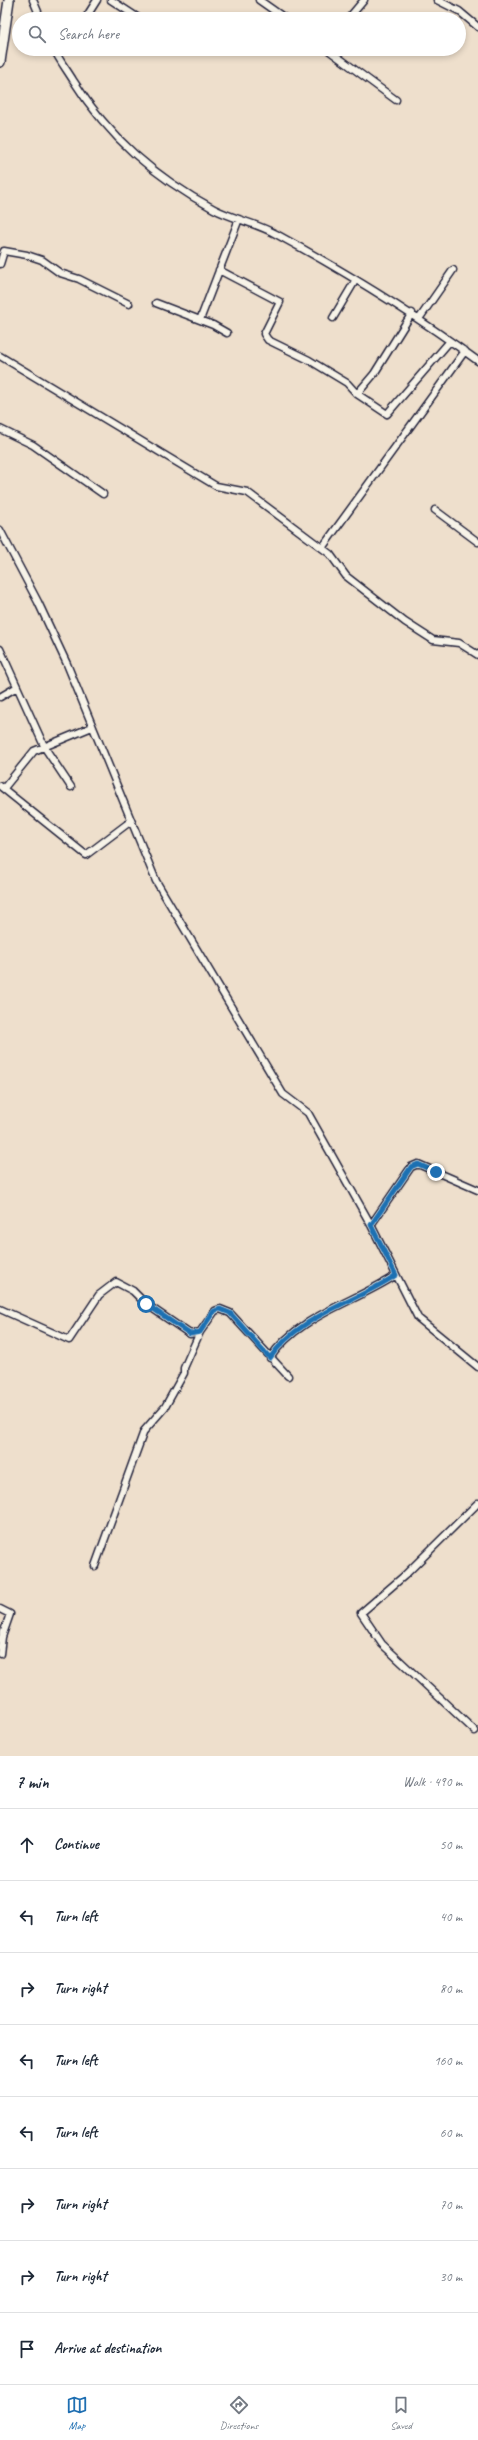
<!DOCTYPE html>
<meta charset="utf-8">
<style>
:root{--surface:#fff;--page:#f2f2f3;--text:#1f2937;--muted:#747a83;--line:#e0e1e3;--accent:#1f6fb2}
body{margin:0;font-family:Caveat,sans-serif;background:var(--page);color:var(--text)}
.stop{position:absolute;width:12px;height:12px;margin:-9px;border:3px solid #1f6fb2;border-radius:50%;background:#fff}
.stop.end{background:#1f6fb2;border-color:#fff;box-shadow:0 1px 4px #0008}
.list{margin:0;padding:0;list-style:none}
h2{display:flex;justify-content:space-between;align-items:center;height:52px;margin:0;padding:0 16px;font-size:17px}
h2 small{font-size:13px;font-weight:400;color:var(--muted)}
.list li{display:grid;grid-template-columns:26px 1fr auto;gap:12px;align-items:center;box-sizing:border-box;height:72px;padding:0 16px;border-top:1px solid var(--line)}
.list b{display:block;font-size:15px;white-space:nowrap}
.list em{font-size:13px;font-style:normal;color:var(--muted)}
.icon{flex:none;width:22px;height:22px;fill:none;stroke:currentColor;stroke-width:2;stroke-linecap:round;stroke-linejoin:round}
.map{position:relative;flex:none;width:478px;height:1756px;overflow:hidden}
.search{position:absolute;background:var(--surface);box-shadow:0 2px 6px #0003;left:12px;right:12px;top:12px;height:44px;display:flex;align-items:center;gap:10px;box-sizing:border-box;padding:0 14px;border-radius:22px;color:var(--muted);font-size:15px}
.sheet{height:628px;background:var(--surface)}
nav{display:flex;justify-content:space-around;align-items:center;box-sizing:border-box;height:56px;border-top:1px solid var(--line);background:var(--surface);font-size:11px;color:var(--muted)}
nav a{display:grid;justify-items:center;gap:2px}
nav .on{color:var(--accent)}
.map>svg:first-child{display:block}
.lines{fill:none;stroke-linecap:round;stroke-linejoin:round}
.minor-casing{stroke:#22223b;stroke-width:9}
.highway-casing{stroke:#22223b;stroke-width:12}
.minor{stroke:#f7f3e8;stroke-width:6}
.highway{stroke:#f7f3e8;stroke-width:9}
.route{stroke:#1f6fb2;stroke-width:5}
</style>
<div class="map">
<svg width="478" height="1756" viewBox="0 0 478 1756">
<rect width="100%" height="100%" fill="#eedfcc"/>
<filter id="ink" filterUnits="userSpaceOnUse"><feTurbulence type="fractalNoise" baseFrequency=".025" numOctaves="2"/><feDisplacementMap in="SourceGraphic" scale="8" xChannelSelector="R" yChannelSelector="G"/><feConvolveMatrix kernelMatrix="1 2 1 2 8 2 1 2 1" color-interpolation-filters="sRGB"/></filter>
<g filter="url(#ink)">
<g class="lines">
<!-- minor casing -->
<g class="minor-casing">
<path id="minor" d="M33 0 41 19
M111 0 140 19
M259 0 286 19
M437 0 459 11 478 27
M85 19 97 0
M348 19 364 0
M54 49C59 60 67 70 73 80 109 138 155 177 214 209 233 219 256 223 276 234 346 272 414 314 478 361
M327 49 396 100
M0 264 4 251 27 255 42 260 60 273 79 279 129 304
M219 270 280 302 264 334 268 340 309 360 347 383 357 394 387 414 450 341
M156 303 213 325 227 333
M333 318 355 281
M419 319 453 270
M200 320 239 219
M0 356 216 486 247 492 330 554 346 576 405 622 433 640 459 643 478 655
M357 394 374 374 412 313
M0 429 33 445 103 494
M435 510 478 542
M0 530 38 602 67 664 156 881 283 1094 308 1113 371 1225 418 1318 478 1367
M322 548 465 351
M0 649 45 748 71 787
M0 697 17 687
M0 786 86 855 131 821
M4 788 34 751 92 727
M371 1225 411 1167 418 1164 478 1190
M0 1309 69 1340 99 1295 116 1282 133 1291 146 1304 190 1334 200 1332 215 1311 220 1309 230 1313 288 1376
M270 1358C299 1315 354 1303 396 1275
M95 1566 144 1431 165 1407 184 1373V1368L200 1332
M0 1609 10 1614 2 1637 0 1654
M475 1731 382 1644 361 1613 404 1576 478 1503"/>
</g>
<!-- highway casing -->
<g class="highway-casing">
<path id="highway" d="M0 62 9 0"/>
</g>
<!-- minor -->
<use href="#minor" class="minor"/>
<!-- highway -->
<use href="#highway" class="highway"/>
</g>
</g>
<g class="lines" filter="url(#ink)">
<!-- route -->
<path class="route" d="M146 1304 190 1334 200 1332 214 1311 220 1309 230 1313 270 1358C299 1315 355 1303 396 1275L371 1225 411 1167 418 1164 436 1172"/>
</g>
</svg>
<div class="stop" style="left:146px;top:1304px"></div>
<div class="stop end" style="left:436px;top:1172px"></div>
<div class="search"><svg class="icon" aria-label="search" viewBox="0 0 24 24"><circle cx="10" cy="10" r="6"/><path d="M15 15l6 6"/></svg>Search here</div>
</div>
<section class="sheet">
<h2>7 min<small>Walk · 490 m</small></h2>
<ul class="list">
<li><svg class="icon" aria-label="ahead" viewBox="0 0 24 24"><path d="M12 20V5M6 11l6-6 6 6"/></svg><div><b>Continue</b></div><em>50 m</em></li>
<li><svg class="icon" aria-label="left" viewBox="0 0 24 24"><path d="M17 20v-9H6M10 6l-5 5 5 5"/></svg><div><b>Turn left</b></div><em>40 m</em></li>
<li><svg class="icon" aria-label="right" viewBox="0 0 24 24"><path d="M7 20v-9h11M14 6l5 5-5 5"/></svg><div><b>Turn right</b></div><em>80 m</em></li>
<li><svg class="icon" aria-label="left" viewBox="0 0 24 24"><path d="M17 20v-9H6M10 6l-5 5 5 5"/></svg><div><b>Turn left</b></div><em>160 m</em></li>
<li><svg class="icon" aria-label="left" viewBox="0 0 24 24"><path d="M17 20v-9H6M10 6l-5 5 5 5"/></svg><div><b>Turn left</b></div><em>60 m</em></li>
<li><svg class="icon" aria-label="right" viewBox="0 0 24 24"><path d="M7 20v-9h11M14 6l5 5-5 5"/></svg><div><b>Turn right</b></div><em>70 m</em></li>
<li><svg class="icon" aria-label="right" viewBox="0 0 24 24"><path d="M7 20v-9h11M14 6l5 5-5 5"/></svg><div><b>Turn right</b></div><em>30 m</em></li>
<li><svg class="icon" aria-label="arrive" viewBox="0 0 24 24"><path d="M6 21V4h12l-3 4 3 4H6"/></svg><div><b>Arrive at destination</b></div></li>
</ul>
</section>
<nav>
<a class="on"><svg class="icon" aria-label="map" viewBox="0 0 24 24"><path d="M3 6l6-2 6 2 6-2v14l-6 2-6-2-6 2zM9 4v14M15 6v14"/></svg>Map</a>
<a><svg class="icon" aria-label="directions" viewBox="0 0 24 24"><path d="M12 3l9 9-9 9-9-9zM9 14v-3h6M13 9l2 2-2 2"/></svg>Directions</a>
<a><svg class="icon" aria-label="saved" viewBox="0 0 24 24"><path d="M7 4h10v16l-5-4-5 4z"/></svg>Saved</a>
</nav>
